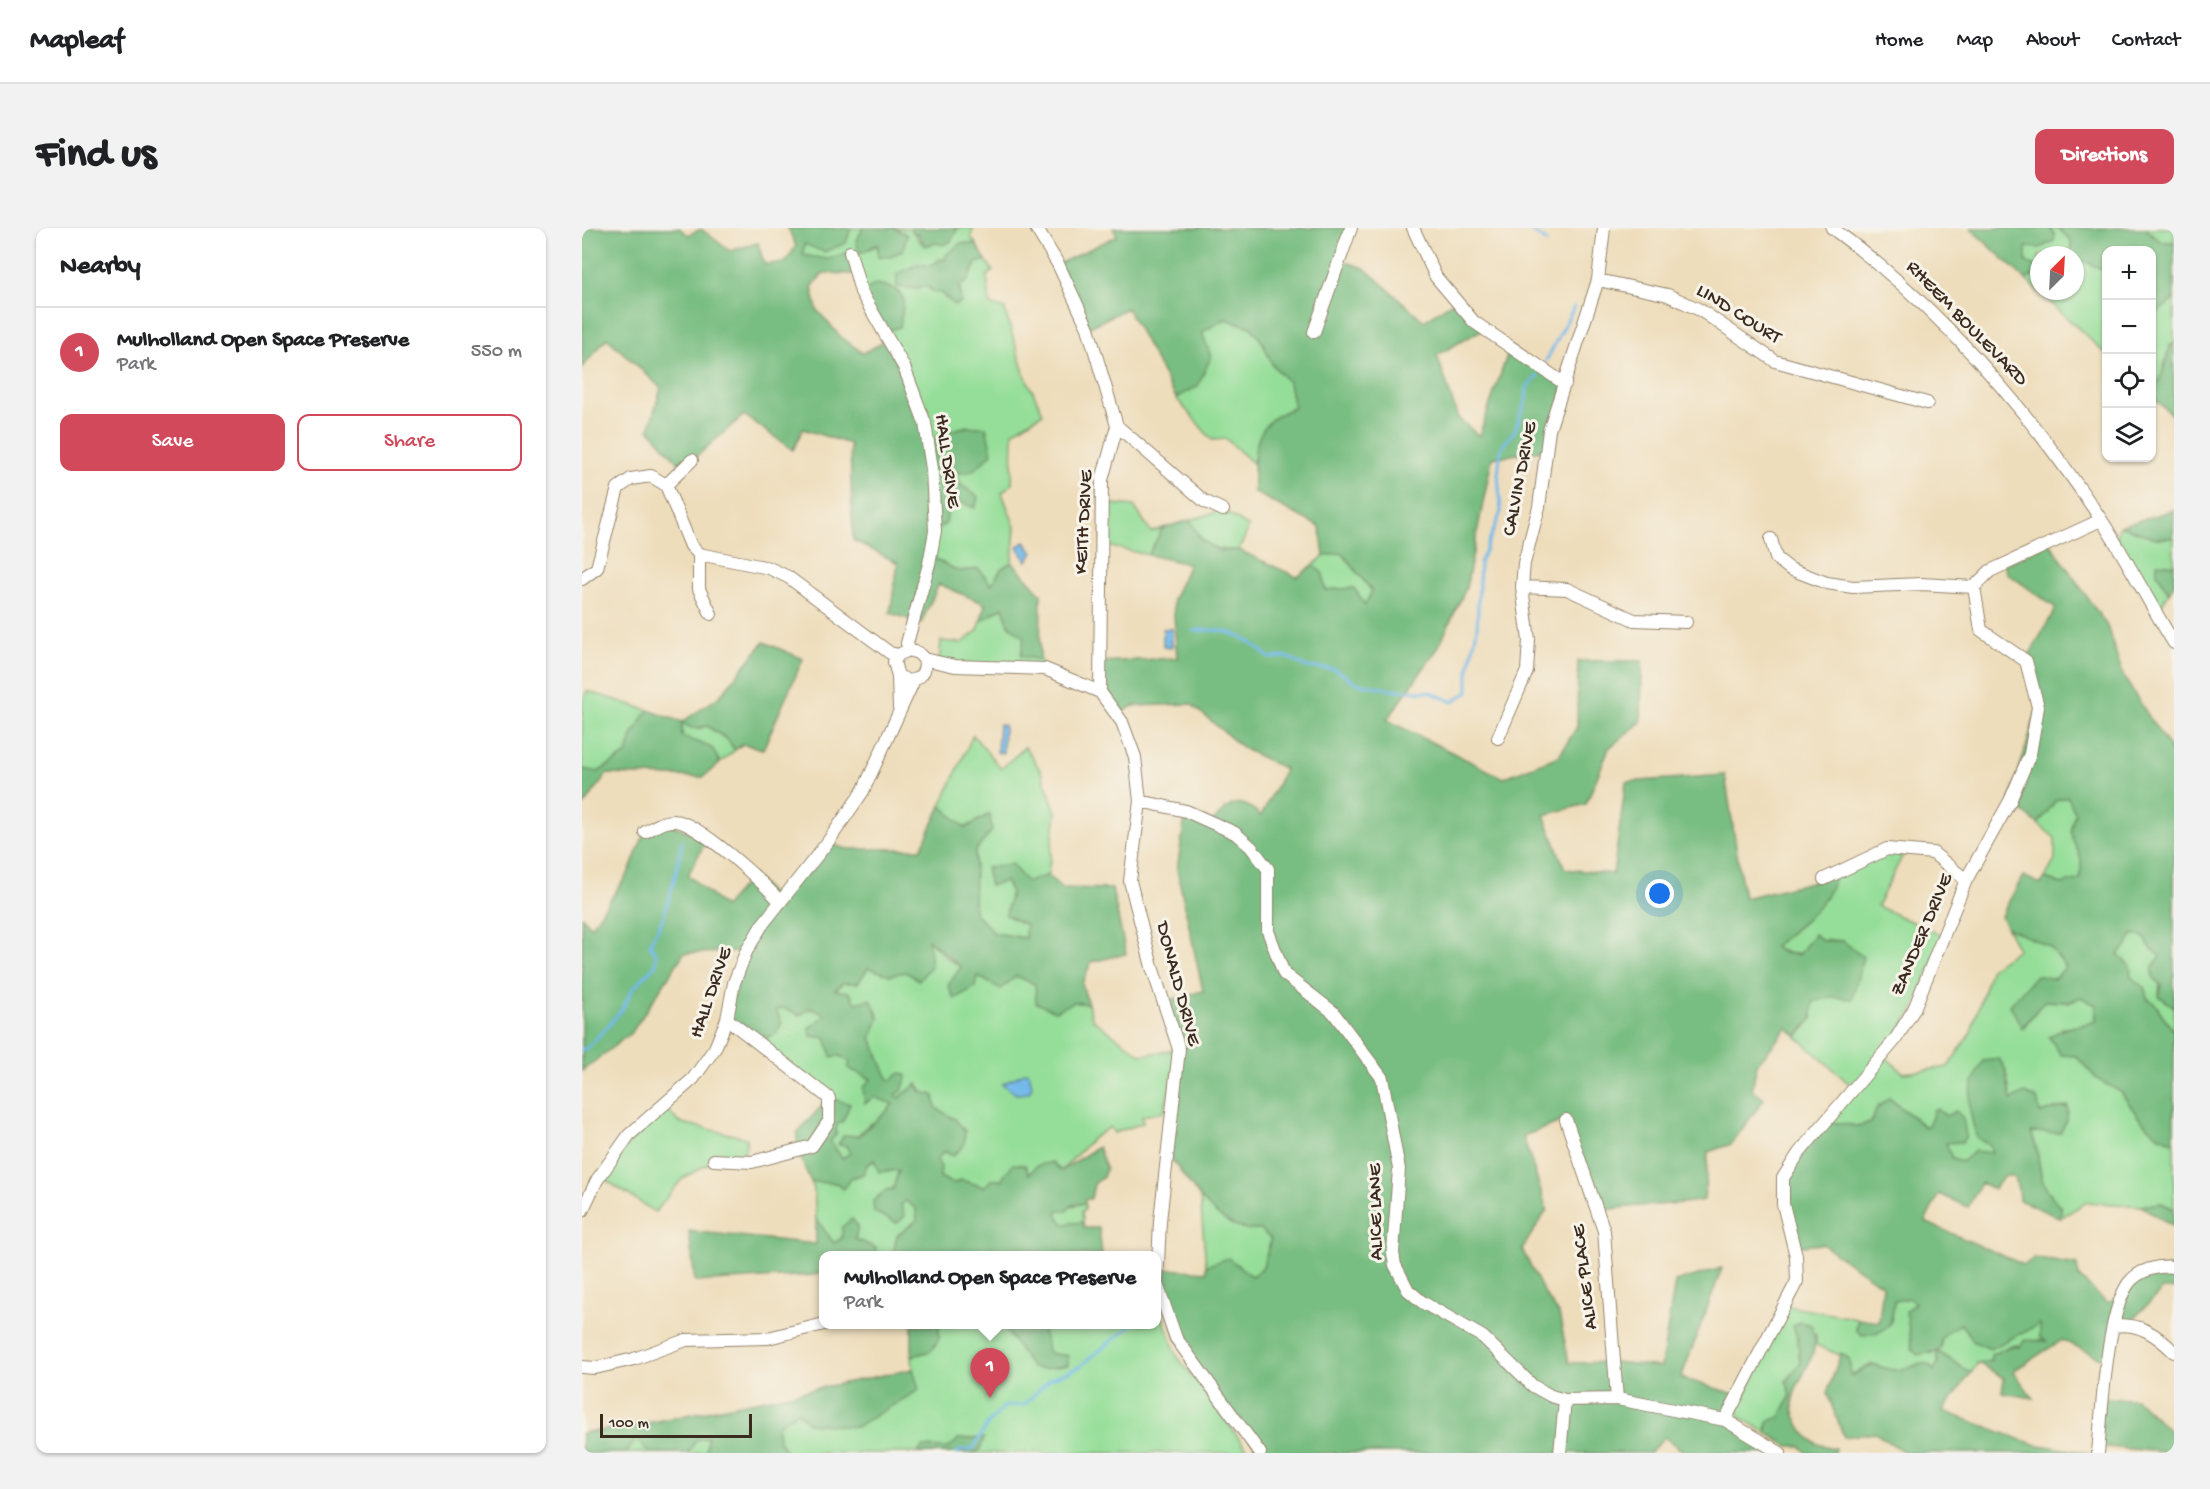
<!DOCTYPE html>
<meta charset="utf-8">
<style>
:root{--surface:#fff;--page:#f2f2f2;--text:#202124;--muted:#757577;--line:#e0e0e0;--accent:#d1495b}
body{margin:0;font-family:"Gochi Hand",sans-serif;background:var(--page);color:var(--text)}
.controls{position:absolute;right:18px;top:18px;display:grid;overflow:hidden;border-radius:12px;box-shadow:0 2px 4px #0004}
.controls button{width:54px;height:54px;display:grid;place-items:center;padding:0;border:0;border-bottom:2px solid var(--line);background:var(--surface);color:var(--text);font:30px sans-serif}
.compass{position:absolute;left:1448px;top:18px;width:54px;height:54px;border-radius:50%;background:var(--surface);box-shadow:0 2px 4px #0004;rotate:24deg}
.scale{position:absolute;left:18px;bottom:15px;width:152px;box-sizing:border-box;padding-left:6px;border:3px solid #3b2a1e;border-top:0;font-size:16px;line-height:21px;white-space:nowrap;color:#3b2a1e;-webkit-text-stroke:4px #f7f3e8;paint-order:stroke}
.you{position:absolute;left:1078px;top:666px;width:21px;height:21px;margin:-15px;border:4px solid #fff;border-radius:50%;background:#1a73e8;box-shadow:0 0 0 9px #1a73e833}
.badge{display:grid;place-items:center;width:39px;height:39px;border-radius:50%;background:var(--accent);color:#fff;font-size:20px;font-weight:700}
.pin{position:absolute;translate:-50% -50px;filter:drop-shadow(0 2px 3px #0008)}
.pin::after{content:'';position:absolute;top:32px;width:21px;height:18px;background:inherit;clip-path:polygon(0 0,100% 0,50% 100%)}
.popup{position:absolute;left:237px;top:1023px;width:342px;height:78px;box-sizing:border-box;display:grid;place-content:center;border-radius:12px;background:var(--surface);filter:drop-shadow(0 2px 4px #0005);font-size:20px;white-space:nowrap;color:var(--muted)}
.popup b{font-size:22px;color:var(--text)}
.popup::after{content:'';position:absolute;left:50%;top:100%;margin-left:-12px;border:12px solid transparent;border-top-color:var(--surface)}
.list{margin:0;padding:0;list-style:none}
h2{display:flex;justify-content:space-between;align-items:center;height:78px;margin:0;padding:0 24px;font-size:26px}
h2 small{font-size:20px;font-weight:400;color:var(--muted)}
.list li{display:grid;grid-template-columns:39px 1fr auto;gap:18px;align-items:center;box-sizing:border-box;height:90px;padding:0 24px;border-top:2px solid var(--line)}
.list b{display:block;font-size:22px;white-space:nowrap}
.list p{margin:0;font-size:20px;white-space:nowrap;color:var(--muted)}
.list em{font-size:20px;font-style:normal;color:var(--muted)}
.actions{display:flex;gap:12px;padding:18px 24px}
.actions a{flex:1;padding:14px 0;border:2px solid var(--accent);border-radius:12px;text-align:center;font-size:21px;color:var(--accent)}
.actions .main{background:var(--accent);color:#fff}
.icon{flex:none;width:33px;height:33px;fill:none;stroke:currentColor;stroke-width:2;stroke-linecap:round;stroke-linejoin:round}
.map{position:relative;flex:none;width:1592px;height:1225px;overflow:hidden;border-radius:12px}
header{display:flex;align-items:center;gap:36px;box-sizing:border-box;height:84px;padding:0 30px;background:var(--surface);border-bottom:2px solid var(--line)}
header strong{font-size:28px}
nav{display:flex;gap:33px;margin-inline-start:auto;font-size:21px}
.intro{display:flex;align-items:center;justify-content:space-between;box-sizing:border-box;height:144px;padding:0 36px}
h1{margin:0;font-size:42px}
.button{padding:15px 27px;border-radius:12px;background:var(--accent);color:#fff;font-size:21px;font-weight:700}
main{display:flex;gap:36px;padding:0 36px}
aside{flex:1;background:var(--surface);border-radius:12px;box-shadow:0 2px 4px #0004}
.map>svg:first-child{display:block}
.green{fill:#95de99;stroke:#68845c;stroke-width:1.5}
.forest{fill:#78bd81;stroke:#5a7450;stroke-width:1.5}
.water{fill:#73b9ea;stroke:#577284;stroke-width:1.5}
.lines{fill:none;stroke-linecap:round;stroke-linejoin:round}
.stream{stroke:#73b9ea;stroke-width:3}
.minor-casing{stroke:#94846c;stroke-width:14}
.minor{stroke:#fff;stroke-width:12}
.labels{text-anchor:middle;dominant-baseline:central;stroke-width:6;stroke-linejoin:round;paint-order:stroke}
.street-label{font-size:20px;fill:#3b2a1e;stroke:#f7f3e8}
</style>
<header>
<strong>Mapleaf</strong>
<nav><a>Home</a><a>Map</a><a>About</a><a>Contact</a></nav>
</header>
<div class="intro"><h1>Find us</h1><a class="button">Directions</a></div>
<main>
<aside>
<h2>Nearby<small></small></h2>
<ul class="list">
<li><span class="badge">1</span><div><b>Mulholland Open Space Preserve</b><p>Park</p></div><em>550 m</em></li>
</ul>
<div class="actions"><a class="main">Save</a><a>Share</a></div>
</aside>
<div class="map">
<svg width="1592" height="1225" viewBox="0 0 1592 1225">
<rect width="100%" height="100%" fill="#f7f3e8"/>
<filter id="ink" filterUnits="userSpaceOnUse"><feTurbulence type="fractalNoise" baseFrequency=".0167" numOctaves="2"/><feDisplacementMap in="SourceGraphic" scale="12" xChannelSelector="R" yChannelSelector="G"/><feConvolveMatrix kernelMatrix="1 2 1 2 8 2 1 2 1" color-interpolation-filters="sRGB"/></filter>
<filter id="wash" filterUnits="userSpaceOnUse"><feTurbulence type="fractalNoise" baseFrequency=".008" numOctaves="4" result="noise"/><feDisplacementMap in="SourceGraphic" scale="24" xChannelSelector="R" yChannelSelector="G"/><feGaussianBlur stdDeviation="1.35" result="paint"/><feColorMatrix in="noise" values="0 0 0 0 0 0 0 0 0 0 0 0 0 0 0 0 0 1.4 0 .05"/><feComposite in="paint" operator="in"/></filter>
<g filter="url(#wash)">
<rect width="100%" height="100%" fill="#edb"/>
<!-- green -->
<path class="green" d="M269 0H281L274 14 287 21 324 7 312 0H329L339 15 368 14 376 0H391L389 9 394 16 379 15 363 32 358 31 348 38 336 36 316 46 332 61 345 58 348 62 359 65 364 71 379 66 377 58 390 45 394 35 404 32 411 43 405 48 408 77 422 80 442 145 461 185 431 204 430 256 420 265 433 299 430 334 420 340 409 357 397 341 376 343 348 328 353 303 364 295 366 280 373 272 393 280 395 269 378 256 370 243 385 198 359 205 346 217 301 104 317 64C298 53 298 58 279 64L267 25 245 32 221 27 222 15H264Z
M1468 0H1476L1489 12V27H1457V63H1493V30L1507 33 1524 42V126L1443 51 1452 48 1444 34V19L1473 7Z
M1563 0H1592V14H1579Z
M1592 71V116L1588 117 1578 152 1570 158V89Z
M643 91 669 99 681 115 690 136 707 155 712 179C683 196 677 201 671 235L644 211 630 212 594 170 615 158 620 104Z
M520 275 552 278 569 304 581 300 566 327 520 317Z
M641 282 667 299 657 322C628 323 621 317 608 292Z
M1538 298 1574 310 1592 309V337L1585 336 1575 345 1587 365 1574 385 1533 314Z
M760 325 790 363 783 377 772 360 743 362 741 346 731 337 742 328Z
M421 379 427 397 442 409 439 428 458 432 463 441 357 435 359 413 380 415 396 402 399 393Z
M5 463 66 482 50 508 46 526 16 544 0 541V473Z
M100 494 115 501 125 498 145 511 153 522 138 535 130 520 100 508Z
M391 507 419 541 443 519 459 543 474 584 466 647 445 655 423 653 429 664 424 687 444 697 443 710 412 705 392 684 393 623 410 603 407 586 383 600 359 578Z
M1486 568 1493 585C1484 610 1493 610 1499 632 1500 638 1498 646 1498 652L1480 656 1463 650 1473 632V610L1456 596 1474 572Z
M1305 621 1323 623 1295 678 1361 708 1332 781 1301 827 1322 845 1366 839 1389 804 1409 740 1436 721 1425 700 1467 718 1484 739 1472 751 1441 800 1462 773 1487 774 1499 769 1514 777V793L1498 799 1479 800 1494 828 1515 851 1539 864 1557 890 1576 907 1592 914V981L1579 975 1559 978 1505 974 1478 990 1479 979C1448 948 1464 938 1449 904L1486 878 1458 885 1429 873 1423 840 1408 917 1410 925 1379 934 1370 931 1363 914 1364 888 1350 890 1345 900 1307 870 1295 880 1289 895 1274 898 1244 893 1272 860 1215 809 1230 791V774L1249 769 1261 713C1255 713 1246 711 1241 713 1219 719 1218 735 1192 719L1224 692 1253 646Z
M1551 706 1562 709 1569 720 1579 728 1577 768 1592 779V804L1573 776 1565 770 1562 759 1549 749 1536 726 1546 717Z
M345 710 366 731 394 748H434L453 756 473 783 492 774 506 776 511 792 560 827 597 821 582 884 560 888 561 895 532 905 528 899 511 910 479 943 447 946 403 959 379 952 371 956 358 949 355 932 362 923 371 928 363 886 354 880 335 856 317 870C301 858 300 828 289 811L297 790 253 763 260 755 286 739 308 747 323 744Z
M201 780 218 787 228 780 244 787 227 800 244 810 255 827 269 834 266 840 289 851 284 875 292 869 311 876 303 889 286 897 265 918 269 925 260 930 248 913 254 907V896L247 870 176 814 194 782Z
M81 876 96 894 165 910 161 934 132 932 100 951 73 984 19 949Z
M293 932 306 944 317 941 311 961 319 977 324 972 334 981 335 992 315 1008 311 1027H292L294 1020C279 1013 266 1006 252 1016L234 991 232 961 229 954 255 955 281 946 285 937Z
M618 968C634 985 655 1005 679 1002L689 1011 681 1039 670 1048 646 1031 624 1038Z
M503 975V982L500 983 501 994 482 996 475 987 477 981Z
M1327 1070 1333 1075 1349 1126 1359 1120V1111L1368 1102 1379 1096 1392 1114 1434 1106 1458 1095 1466 1114 1427 1118 1409 1127V1133L1396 1135 1389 1145 1355 1123 1356 1135 1352 1143 1339 1135C1320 1144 1310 1144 1290 1136L1269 1148 1267 1131 1234 1117V1107L1216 1112 1218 1136 1204 1153 1209 1166 1198 1189 1184 1199 1185 1205 1157 1189 1156 1181 1206 1078 1276 1091 1274 1102 1295 1106 1311 1081 1312 1073Z
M575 1082H578L595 1128 668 1225H0V1205L47 1199 331 1141 330 1128 349 1123 354 1097H423L424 1102 462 1109 460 1100 470 1097 574 1096Z"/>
<!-- forest -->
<path class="forest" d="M0 0H97L106 7 119 1 148 23 176 15 182 36 203 35 214 18 206 0H269L264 15 242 24 222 16 221 27 245 31 268 24 273 46 241 45 230 59 235 82 259 109 281 125 305 112 347 216C364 200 381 198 404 199L410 225C397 238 389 249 370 244L378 256 396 269 393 280 373 272 366 280 364 295 353 303 348 328 376 343 397 341 409 357 420 340 430 334 459 366 458 432 439 428 442 409 427 397 421 379 399 393 403 376 357 356 339 395 308 385 316 335 271 312 268 216 221 201 211 222 162 187 101 240 67 201 79 160 25 110 0 140Z
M281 0H312L325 7 321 22 308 29 296 28V16L278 25 274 14Z
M329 0H376L368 14 361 17 353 15 343 18 336 6 330 4Z
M531 0H769L758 32 782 40 842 93 873 72 901 101 855 127 876 190 897 208 928 119 983 156 965 221 910 230 884 360 856 420 805 492 921 550 977 528 995 499 996 433H1060L1059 494 1027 520 1004 576 962 587 983 641 1031 646 1044 554 1143 547 1162 670 1242 651 1253 646C1247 679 1215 698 1192 719L1201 725 1217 727 1232 706 1241 713H1261L1281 729 1270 771 1249 769 1231 774 1230 791 1215 808 1205 800 1175 836 1170 861 1182 871 1149 916 1126 924 1122 972C1086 979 1050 975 1015 984L984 892 941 908 965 982 940 1021 962 1065 977 1086 987 1135 1032 1134 1079 1139 1093 1054 1140 1040 1099 1150 1156 1167 1143 1192 1189 1225H1104L1082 1209 1068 1225H678L594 1110 575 1040 624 1044V1038L646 1030 670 1048 681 1039 689 1011 679 1002C637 1007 609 956 587 928L597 821 581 774 621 763 595 642 604 583 631 594C648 573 659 568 679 588L703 541 661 520 609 476 551 478 535 487 518 464V434L595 430 591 372 607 336 566 327 581 300 608 292 619 312 637 323 657 322 715 349 731 337 741 346 743 362 772 360 783 377 790 363 760 325 742 328 738 299 672 264C672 241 669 211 687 194 693 187 705 183 712 179L707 155 690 136 681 115 669 99 643 91 620 104 629 129 616 158 594 170 545 80 506 100 476 36 535 8Z
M1388 0H1468L1473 7 1472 13 1458 20 1444 19V34L1455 39 1452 48 1443 51Z
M1476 0H1563L1579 14H1592V71L1570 89V22H1524V42C1514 41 1508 33 1495 32L1493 27 1485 24 1489 21V12Z
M379 15 394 16 404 32 394 35 385 54 377 58 379 75 372 77 360 65 352 64 345 58C334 61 325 60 315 59V46L336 36 349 38 359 31 363 32 364 27Z
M295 56C307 58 315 61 322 71L318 99 301 104 279 64Z
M1592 116V189L1570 168V158L1578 152 1589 117Z
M1592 282 1591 310H1574L1538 298Z
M1468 315 1525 398 1542 450 1592 527V779L1577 768 1579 757 1571 749V738L1579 728 1569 720 1562 709 1551 706 1546 717 1536 726 1548 738 1549 749 1562 759 1565 770 1573 776 1592 804V914L1576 907 1557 890 1539 864 1515 851 1494 828 1479 827 1467 809C1481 798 1497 799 1514 793V777L1499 769 1487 774 1462 773 1440 800 1428 777 1454 747 1472 751 1484 739 1467 718 1425 700 1419 688 1441 648 1459 656 1463 650 1480 656 1498 651C1498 645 1500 637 1499 632 1493 610 1484 610 1493 585L1486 569 1474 572 1456 596 1428 573 1456 479 1444 433 1474 380 1425 345 1422 337Z
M1575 335 1592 337V356L1587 365 1575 345Z
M182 414 221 431 181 521 161 516 153 522 145 511 125 498C114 501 108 502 100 494V508L130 520 138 535 121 549 25 546 0 580V541L16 544 45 526 50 508 66 482 100 494 138 468Z
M359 578 383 600 408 586 410 603 393 623 392 684 412 705 443 710 444 697 424 687 429 664 423 653 408 658 404 640 429 636 445 654 466 647 479 660 530 661 544 726 509 734 500 756 506 776 492 774 473 783 454 775 453 756 434 748 419 761 395 748 393 759 372 771 366 757 379 739 346 711 349 738 337 752 323 744 308 747 286 740 276 755H260L253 762 267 764 274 775 289 771 297 790 289 811C297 825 299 840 308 853L318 845 325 847 320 863 313 867 317 870 335 856 339 864 352 867 354 880 373 891 383 903 382 917 371 928 362 923 355 932 359 939 358 949 371 956 379 952 402 959 409 952H419L431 936 443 937 447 946 454 938 470 934 479 943 516 919 524 941 521 949 512 956 509 971H503V975L490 977 485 983 477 982 475 987 482 996 501 994 502 1000H517L520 1027H311L315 1008 335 992 334 981 324 973 319 977 323 988 315 995 292 984 291 973 304 962 311 961 317 942 297 944 292 932 285 937 281 946 269 950 261 961 255 955 229 954 215 922V905L247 870 268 876 261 893 255 896 254 907 248 913 260 930 269 925 265 918 256 917 262 907 277 908C288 895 301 890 311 876L292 869 283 875 281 860 289 851 266 840 268 834 256 827 250 829 244 810 229 808 227 800 244 787 229 780 218 787 201 780 194 782 200 795 195 805 176 814 145 791 163 724 102 725 50 804 0 843V688L9 699 46 646 63 604 82 594 125 611 106 647 142 679 170 647 198 674 245 615 265 621H339Z
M1417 831 1423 840 1429 872 1443 865 1455 871 1458 885 1486 878 1485 892 1478 905 1449 904C1464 938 1448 948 1479 979L1478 990 1437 972 1436 960 1431 948H1422L1412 961 1399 955 1386 979 1357 966 1343 994 1442 1037 1452 1030 1495 1037 1497 1049 1525 1075 1540 1069 1558 1045 1592 1039V1061H1581L1546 1096 1532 1098 1525 1133 1480 1112 1431 1143 1451 1170 1420 1165 1422 1150 1396 1135 1409 1133V1127L1428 1118 1437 1119 1443 1112 1464 1113 1458 1109V1096L1408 1121 1392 1114 1379 1096 1368 1102 1359 1111V1120L1355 1123 1389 1145 1361 1183 1451 1216 1507 1225H1324L1293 1205 1262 1209 1245 1165 1259 1125 1267 1131 1269 1148 1291 1136C1310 1144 1320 1144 1339 1135L1348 1137 1352 1143 1356 1135 1355 1123 1335 1127 1330 1120 1324 1083 1333 1075 1327 1070 1312 1073C1310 1099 1307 1105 1280 1107L1274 1102 1276 1091 1297 1094 1301 1058 1240 1016 1211 1019 1201 950 1244 893 1274 898 1289 895 1295 880 1307 870 1344 900 1350 890 1351 882 1356 881 1364 888 1374 883 1381 890 1384 908 1380 914 1364 915 1370 931 1379 934 1393 923 1410 925 1408 917 1395 910C1384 876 1384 864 1401 833Z
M1579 975 1592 981V999L1559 978Z
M234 991 252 1015 260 1010V999L270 991 276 998 273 1011 294 1020 292 1027 242 1028 241 1044 232 1047 113 1054 107 1003 234 1016Z
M1218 1094 1229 1097C1242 1121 1219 1144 1212 1167 1207 1183 1220 1207 1234 1215 1239 1218 1247 1219 1253 1220L1252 1225H1225L1218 1218H1206L1185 1205 1186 1193 1198 1189 1209 1167 1204 1153 1218 1136 1216 1112 1211 1098Z
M330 1097H357V1111L349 1123 330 1128Z
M423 1097H470L460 1100 467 1125 486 1128V1137L463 1141 450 1140 424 1102Z
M331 1141 337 1162 274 1199 226 1195 216 1183 196 1197 197 1213 205 1225H124L126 1209 114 1212 106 1225H67L55 1211 44 1225H0V1205L47 1199Z
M1521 1170 1554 1171 1592 1207V1225L1516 1218Z
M402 1210 398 1222 390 1225H336L340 1219 366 1220 377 1211Z"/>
<!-- water -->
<path class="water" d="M443 314 451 325 445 333 435 319Z
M581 401H590V420L581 419Z
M417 496 422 497 421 525 415 524Z
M444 844 447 845 450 858 447 865 434 866 420 856Z"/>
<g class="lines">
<!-- stream -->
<path class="stream" d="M945 0 965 14
M964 133 992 79
M611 403C643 399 664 407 687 430L705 429 725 439 752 441 775 455 806 461 848 464 871 474 886 464V446L895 401 898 335 919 284 916 246 919 220 933 202 944 172 945 159 956 148
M0 822 5 820 28 796 41 780 50 762 74 736V725L68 717C71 707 77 701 80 692 89 667 96 639 100 613
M375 1225 379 1222 391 1221 405 1197 423 1178 442 1177 468 1151 497 1139 551 1096"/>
</g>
</g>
<g filter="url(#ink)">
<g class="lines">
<!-- minor casing -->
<g class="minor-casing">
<path id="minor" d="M454 0 476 36 506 100 535 198 520 252 518 464
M831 0 854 49 892 94 983 156
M1250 0C1358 79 1446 181 1520 293 1546 333 1567 375 1592 415
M268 24 279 64 322 139 343 195 350 241 353 303 347 336 325 415 327 422
M1016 52 1086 67 1118 82 1193 133 1345 175
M732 104 769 0
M535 198 622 273 641 282
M84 257 110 232
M1189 311 1194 330 1208 341 1245 355 1271 359 1339 356 1392 359
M117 326V361L129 386
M0 351 15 340 36 260 49 251 69 248 84 257 109 318 117 326 187 340 206 349 308 425 316 427
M940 359 985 361 1052 392 1104 394
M342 431 373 438 463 441 518 464 540 494 553 529 558 573 548 653 570 739 597 821 578 993 575 1056 594 1110 678 1225
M316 448 327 453C339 451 345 443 342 431L336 425 327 422 316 427 312 434 316 448 317 480
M916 510 945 443 947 412 940 359 942 335 957 279 967 202 1016 52 1022 0
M558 573 604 583 653 605 669 619 686 641V703L702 746 751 784 800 850 817 941 811 1025 813 1037 826 1062 840 1074 901 1109 951 1158 969 1168 983 1172 1035 1171 1143 1192 1198 1225
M63 604C73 599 82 592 93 593 114 593 185 657 198 674
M1242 651 1305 621 1351 625 1384 652
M984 892 1022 1003 1035 1171
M132 932 170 934 230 918 247 893V870L145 791
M0 983 15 952 47 907 111 851 133 820 145 791 152 755 164 724 180 697 245 615 281 563 332 452
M1532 1098C1557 1094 1575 1107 1592 1124
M0 1139 13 1140 52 1131 104 1112 186 1110 242 1096
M1143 1192 1215 1053 1214 1028 1201 976V950L1217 925 1313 812 1332 781 1384 652 1428 573 1448 526 1456 479 1444 433 1399 402 1392 359 1408 343 1519 292
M978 1225 983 1172
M1516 1225C1520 1184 1524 1089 1546 1056 1556 1042 1576 1037 1592 1039"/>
</g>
<!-- minor -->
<use href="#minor" class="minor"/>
</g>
</g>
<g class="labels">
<!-- street labels -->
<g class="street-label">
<text transform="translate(1156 87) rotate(32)">LIND COURT</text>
<text transform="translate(1384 96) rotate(46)">RHEEM BOULEVARD</text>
<text transform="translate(364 233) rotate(82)">HALL DRIVE</text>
<text transform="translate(939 251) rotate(-79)">CALVIN DRIVE</text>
<text transform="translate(503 294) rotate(-87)">KEITH DRIVE</text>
<text transform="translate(1341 707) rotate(-67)">ZANDER DRIVE</text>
<text transform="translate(595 756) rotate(75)">DONALD DRIVE</text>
<text transform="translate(130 765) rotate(-71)">HALL DRIVE</text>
<text transform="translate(795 984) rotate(-91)">ALICE LANE</text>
<text transform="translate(1004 1049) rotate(-97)">ALICE PLACE</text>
</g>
</g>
</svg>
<div class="controls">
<button>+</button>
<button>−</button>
<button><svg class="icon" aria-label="locate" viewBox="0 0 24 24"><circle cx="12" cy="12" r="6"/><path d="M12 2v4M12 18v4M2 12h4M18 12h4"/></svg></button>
<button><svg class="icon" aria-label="layers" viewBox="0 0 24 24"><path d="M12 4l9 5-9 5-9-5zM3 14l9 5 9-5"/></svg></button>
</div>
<svg class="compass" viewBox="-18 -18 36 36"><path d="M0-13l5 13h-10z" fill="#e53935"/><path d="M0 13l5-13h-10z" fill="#757577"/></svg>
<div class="scale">100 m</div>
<div class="you"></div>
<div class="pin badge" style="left:408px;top:1170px">1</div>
<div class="popup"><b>Mulholland Open Space Preserve</b>Park</div>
</div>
</main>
